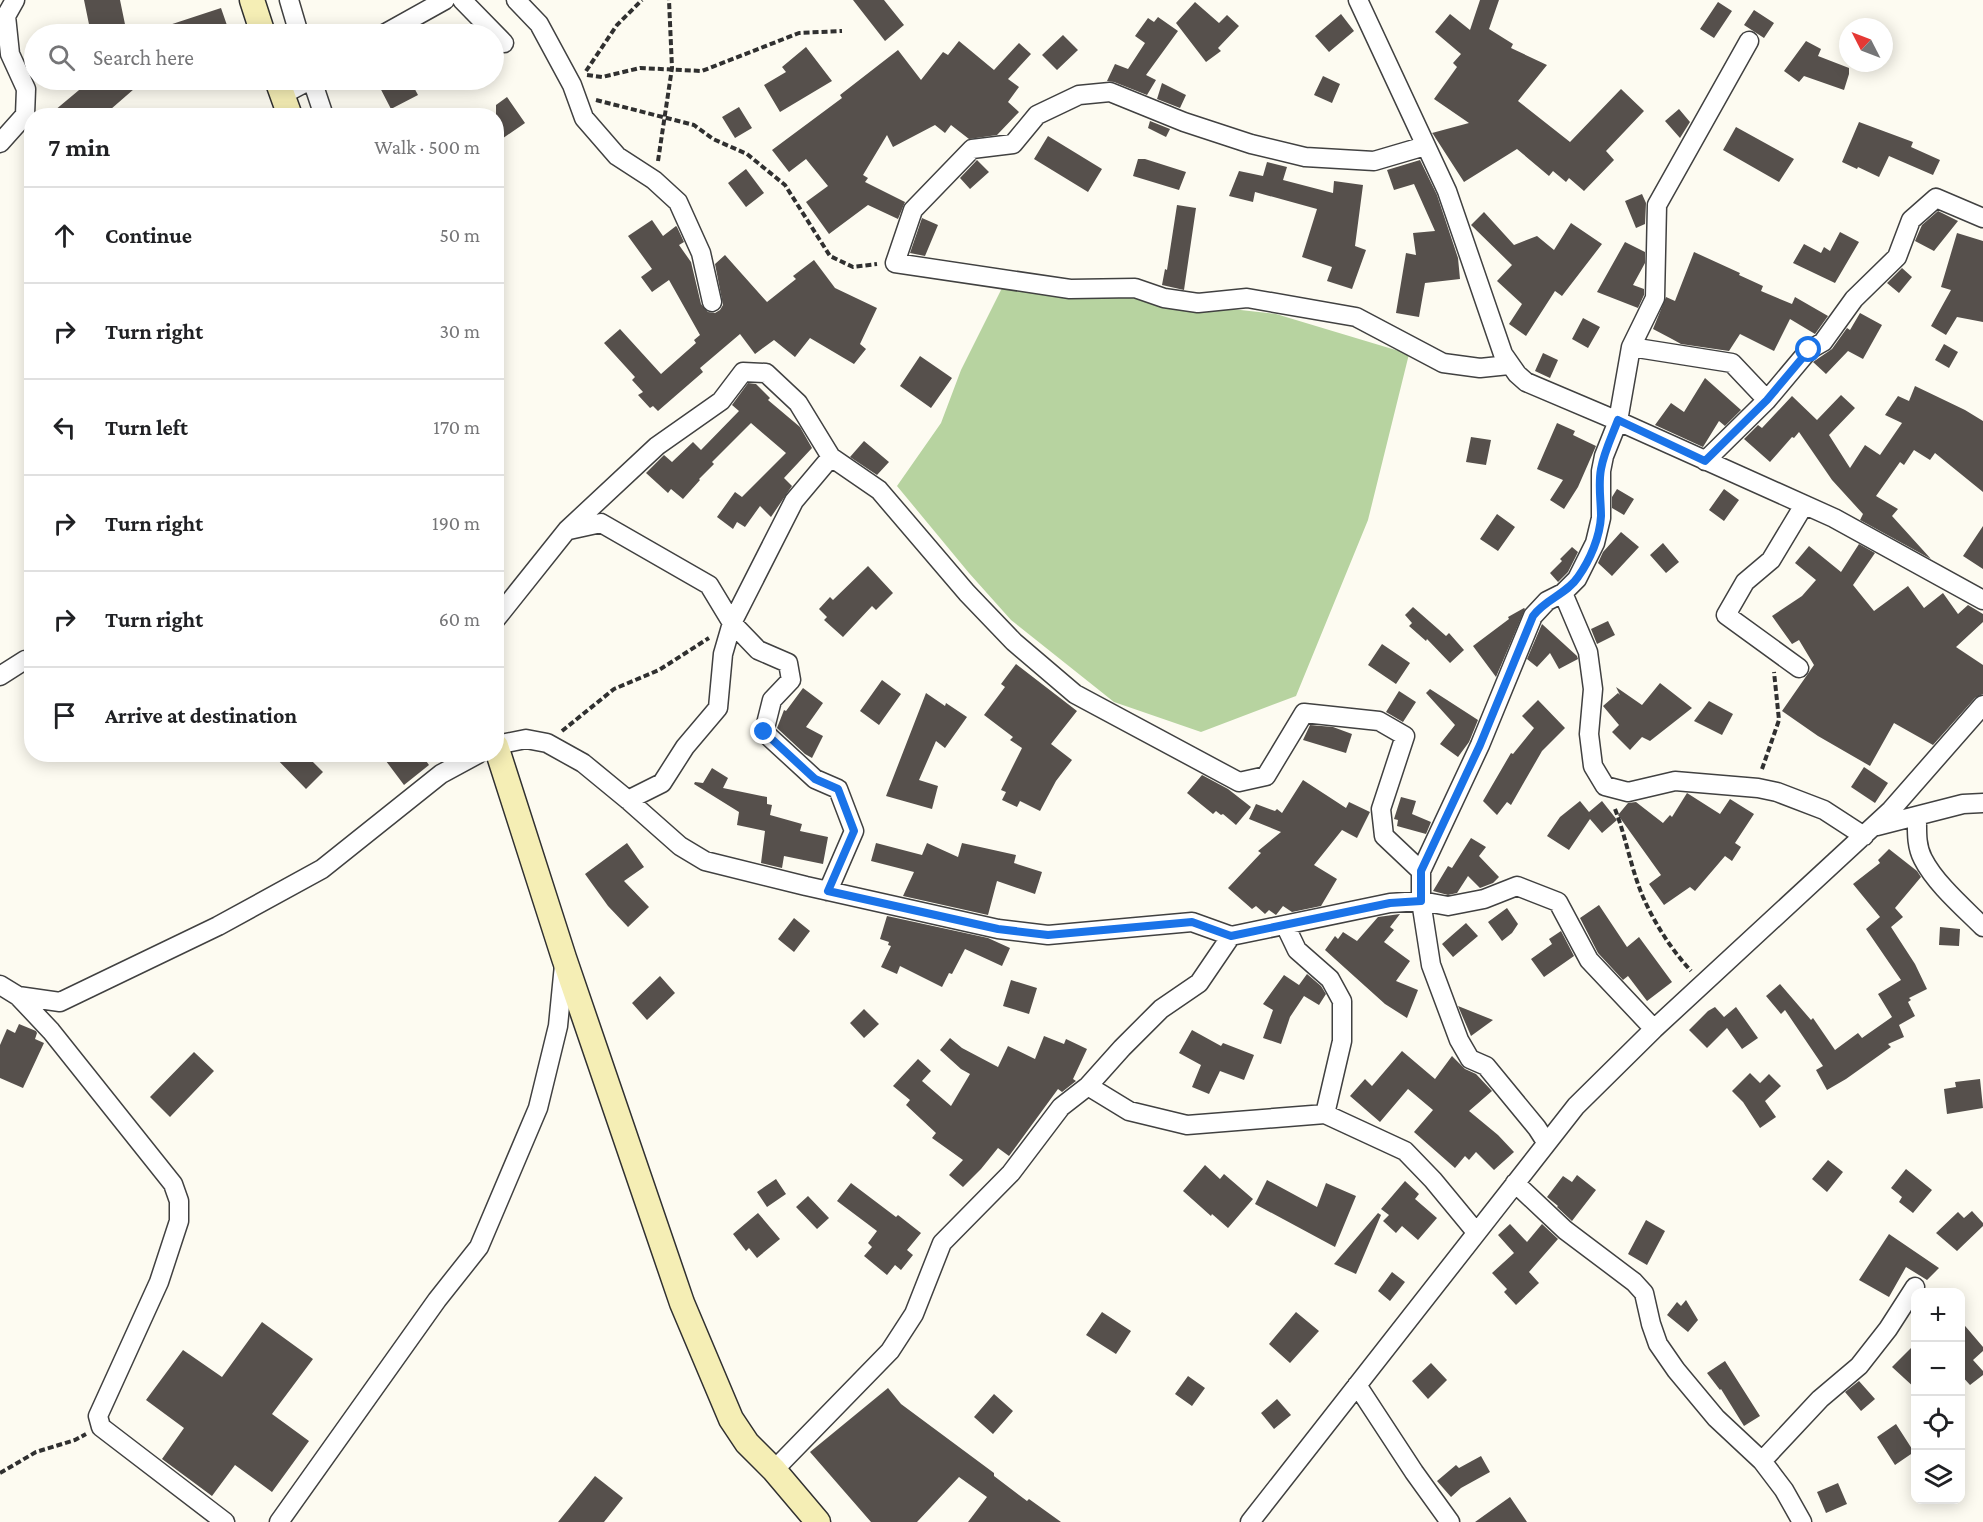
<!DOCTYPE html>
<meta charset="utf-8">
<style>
:root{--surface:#fff;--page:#f6f6f6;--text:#202124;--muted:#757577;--line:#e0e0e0}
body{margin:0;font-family:"Crimson Pro",serif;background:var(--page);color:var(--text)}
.controls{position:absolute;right:18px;bottom:18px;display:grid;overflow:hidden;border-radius:12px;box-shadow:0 3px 15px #0003}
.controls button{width:54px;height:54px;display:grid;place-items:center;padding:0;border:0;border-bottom:2px solid var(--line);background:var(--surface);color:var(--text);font:30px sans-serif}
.compass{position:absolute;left:1839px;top:18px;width:54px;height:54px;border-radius:50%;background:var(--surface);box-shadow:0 3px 15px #0003;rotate:312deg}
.stop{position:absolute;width:18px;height:18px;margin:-14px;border:4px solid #1a73e8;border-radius:50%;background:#fff}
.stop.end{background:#1a73e8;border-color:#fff;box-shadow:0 2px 6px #0008}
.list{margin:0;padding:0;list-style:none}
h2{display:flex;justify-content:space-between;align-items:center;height:78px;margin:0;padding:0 24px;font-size:26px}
h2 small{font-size:20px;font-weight:400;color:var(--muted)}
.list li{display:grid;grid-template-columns:39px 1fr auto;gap:18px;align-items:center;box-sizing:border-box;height:96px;padding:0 24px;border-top:2px solid var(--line)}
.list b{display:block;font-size:22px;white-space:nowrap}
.list em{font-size:20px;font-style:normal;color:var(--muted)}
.icon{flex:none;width:33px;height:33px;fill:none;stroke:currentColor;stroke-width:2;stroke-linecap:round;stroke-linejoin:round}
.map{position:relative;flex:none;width:1983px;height:1522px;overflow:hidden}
.search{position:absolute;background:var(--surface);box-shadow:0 3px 15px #0003;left:24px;top:24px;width:480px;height:66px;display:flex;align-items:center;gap:15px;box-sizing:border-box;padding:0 21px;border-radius:33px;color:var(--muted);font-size:22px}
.panel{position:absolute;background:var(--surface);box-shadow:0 3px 15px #0003;left:24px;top:108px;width:480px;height:654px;border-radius:24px}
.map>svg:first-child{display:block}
.forest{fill:#b7d3a0}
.building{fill:#56504c}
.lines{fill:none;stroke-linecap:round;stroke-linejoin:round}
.minor-casing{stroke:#414141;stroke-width:21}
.secondary-casing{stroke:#303030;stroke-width:27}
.path{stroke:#303030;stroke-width:4;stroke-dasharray:6 3;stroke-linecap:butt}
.minor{stroke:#fff;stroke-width:18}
.secondary{stroke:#f5eeb5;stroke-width:24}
.route{stroke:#1a73e8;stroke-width:8}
</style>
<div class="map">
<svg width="1983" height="1522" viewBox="0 0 1983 1522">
<rect width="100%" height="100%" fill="#fdfbf1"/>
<!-- forest -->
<path class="forest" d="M1003 286 1142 299 1276 314 1409 354 1368 520 1296 696 1201 732 1114 702 1011 620 969 573 897 486 941 423 961 370Z"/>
<!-- building -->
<path class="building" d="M84 0H120L127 34H91Z
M853 0H884L904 25 885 41Z
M1480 0H1499L1489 29 1513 44 1511 48 1547 65 1518 101 1570 142 1621 89 1644 111 1606 151 1614 160 1584 191 1569 178 1566 182 1553 171 1549 176 1517 149 1464 182 1433 134 1432 133 1469 123 1434 99 1457 67 1453 63 1461 54 1435 32 1450 14 1470 30Z
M1195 2 1219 23 1227 15 1239 26 1218 48 1221 51 1206 62 1176 23Z
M1718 2 1732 11 1714 38 1700 29Z
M221 8 230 34H151V31Z
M1754 10 1774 23 1764 38 1744 25Z
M1341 14 1354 31 1329 52 1315 36Z
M1158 17 1178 31 1146 75 1156 80 1147 95 1114 82 1107 81 1115 64 1128 69 1145 43 1135 36 1148 18 1154 22Z
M1063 35 1078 50 1057 70 1042 55Z
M959 41 994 70 1019 43 1031 54 1008 79 1019 87 1008 102 1019 112 997 135 969 139 951 125 945 133 935 125 893 147 887 135 863 175 868 178 865 182 905 202 898 219 868 205 829 234 806 202 828 186 806 159 789 172 772 150 842 98 840 95 898 50 921 80 943 52 948 55Z
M1806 41 1821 49 1818 56 1849 68V74L1844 90 1804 76 1799 82 1784 71Z
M806 47 832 81 780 112 764 85 786 72 782 67Z
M1323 76 1340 84 1332 103 1314 95Z
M91 80H127L134 89 103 116H48Z
M376 80H410L418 95 391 109Z
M1162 83 1186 95 1180 108 1157 99Z
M507 97 525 123 496 143V105Z
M739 107 752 128 735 138 722 117Z
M1679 109 1690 122 1680 138 1665 121Z
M1150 121 1170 129 1166 137 1148 128Z
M1859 122 1913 142 1911 147 1940 160 1933 175 1889 156 1879 177 1858 167 1857 169 1842 162Z
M1736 127 1794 159 1779 182 1723 150Z
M1048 136 1102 169 1088 192 1034 159Z
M1138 159H1145L1186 172 1179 190 1133 176Z
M977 160 989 172 970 189 960 178Z
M1420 160 1437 195 1458 258 1460 279 1425 283 1419 317 1396 313 1406 253 1416 255 1413 233 1435 231 1414 184 1394 190 1387 170Z
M1267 162 1287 167 1283 180 1333 193 1334 181 1363 185 1355 246 1366 250 1352 289 1327 281 1332 267 1302 257 1317 209 1255 192 1253 202 1229 196 1239 171 1263 176Z
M746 169 764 193 746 207 728 183Z
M1642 194 1646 203 1645 224 1636 228 1625 201Z
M1177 205 1196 208 1184 290 1162 285 1165 269 1167 270Z
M1938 211 1958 221 1934 251 1915 241 1922 225Z
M1484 212 1514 245 1537 236 1554 250 1571 223 1602 244 1562 296 1555 291 1526 336 1509 324 1522 304 1497 281 1512 265 1471 225Z
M922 218 938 225 925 256 910 253Z
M652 220 663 236 676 226 677 227 684 242 679 245 691 262 701 304 708 312 715 313 720 310 723 305 715 264 725 255 767 302 796 279 793 276 814 260 835 288 877 308 860 344 866 349 854 364 810 338 795 357 774 340 755 354 740 334 700 368 703 372 658 411 653 406 650 408 638 395 643 392 632 380 635 377 604 343 620 329 661 374 696 343 694 340 700 335 669 280 652 292 641 277 652 269 628 236Z
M1840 232 1859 242 1835 283 1793 263 1804 244 1821 253 1824 247 1830 251Z
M1957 233 1983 241V322L1957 317 1946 335 1931 326 1951 290 1941 287Z
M1625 242 1645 252V263L1633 285 1644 289V295L1638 308 1597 292Z
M1694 252 1740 273 1739 275 1763 286 1761 291 1792 304 1795 297 1828 316 1815 334 1790 319 1774 351 1740 334 1729 351 1681 344 1672 339 1653 329 1666 297 1675 301Z
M1902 268 1912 277 1899 293 1887 283Z
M1860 313 1882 325 1863 359 1848 351 1826 374 1813 362 1832 349 1847 328 1850 330Z
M1583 318 1600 327 1588 348 1572 339Z
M1944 344 1958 352 1949 368 1935 360Z
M1543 353 1558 360 1550 378 1535 371Z
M920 356 952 378 931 408 900 386Z
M1705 378 1741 410 1725 426 1719 421 1703 447 1655 425 1671 403 1684 412Z
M748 383 756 384 770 398 768 400 800 427 812 448 784 478 792 486 771 517 760 506 745 527 737 522 733 529 717 517 735 492 742 497 786 453 751 423 712 462 714 464 699 479 700 480 683 499 671 489 668 493 646 473 664 455 672 462 693 442 701 450 739 411 732 405Z
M1915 386 1965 410 1983 421V492L1935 453 1930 460 1914 450 1904 465 1900 462 1876 496 1898 509 1892 516 1931 559 1860 520 1863 514 1832 480 1799 432 1794 438 1792 437 1770 462 1744 439 1758 425 1762 428 1792 396 1817 420 1841 395 1855 408 1829 435 1850 468 1865 445 1880 455 1902 423 1885 415 1898 396 1909 401Z
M1557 423 1575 431 1573 435 1596 446 1578 487 1564 509 1550 500 1563 480 1537 469Z
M1471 437 1491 440 1486 465 1466 462Z
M864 441 889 462 877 475 850 457Z
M1617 489 1634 499 1624 515 1612 508V497Z
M1724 489 1739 500 1724 521 1709 510Z
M1497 514 1515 527 1498 551 1480 539Z
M1983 526V569L1963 556Z
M1621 532 1639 547 1612 576 1598 563 1603 552Z
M1663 543 1679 562 1666 573 1650 555Z
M1859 544 1875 553 1853 585 1874 611 1908 586 1924 608 1943 593 1958 614 1968 605 1983 614V622L1956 647 1983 665V694L1975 698 1933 745 1894 723 1870 766 1818 736 1782 711 1814 665 1799 640 1792 644 1772 616 1802 596 1816 580 1795 563 1809 546 1841 572Z
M1572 547 1578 552 1568 572 1558 582 1550 573 1562 561 1560 559Z
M868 566 893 593 876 610 872 606 843 637 824 620 827 617 819 609 830 597 833 600Z
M1413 607 1446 636 1449 633 1464 650 1450 663 1427 639 1426 641 1409 626 1412 623 1405 615Z
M1524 608 1525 609 1496 677 1473 646 1509 619 1508 617Z
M1608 621 1615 635 1597 644 1591 629Z
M1542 624 1577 656 1578 659 1559 669 1550 653 1537 667 1527 659Z
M1382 644 1410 663 1396 684 1368 665Z
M1016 664 1077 711 1051 744 1072 760 1056 781 1040 811 1020 801 1017 807 1002 800 1006 792 1001 790 1022 748 1010 740 1013 737 984 715 1005 687 1001 684Z
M882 680 901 694 879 725 860 711Z
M1660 683 1692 708 1650 741 1642 737 1630 750 1612 732 1619 725 1603 706 1618 693 1620 695 1616 687 1642 705Z
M803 688 823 703 806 727 823 736 812 758 805 754 777 728 784 710 786 711Z
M1430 689 1478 720 1469 742 1458 757 1440 744 1455 725 1426 693Z
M1399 691 1416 702 1403 722 1386 712Z
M926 693 945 706 946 703 967 717 945 748 936 741 919 780 938 786 932 809 886 796Z
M1538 700 1565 728 1542 751 1511 805 1507 802 1497 815 1483 801 1511 753 1513 754 1534 728 1522 716Z
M1709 701 1733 714 1722 735 1694 721Z
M1310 725 1333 727 1352 734 1346 753 1303 740Z
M272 754H305L323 772 306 789Z
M395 754H421L429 765 404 785 386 761Z
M1864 767 1888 783 1875 803 1851 787Z
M712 768 728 778 723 788 767 797V804L772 805 770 815 802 824 800 831 828 837 823 864 784 856 782 868 761 863 765 831 737 825 739 812 694 784 695 782 703 783Z
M1202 775 1228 789 1251 807 1236 825 1223 814 1221 815 1216 811 1213 814 1187 793Z
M1303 780 1346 808 1349 802 1370 812 1357 838 1342 830 1314 865 1337 879 1321 906 1292 912 1283 906 1276 915 1269 910 1265 914 1256 906 1252 909 1228 888 1261 853 1258 851 1281 832 1249 819 1256 804 1275 811 1277 809 1282 813Z
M1687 793 1720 814 1730 799 1754 814 1735 843 1741 847 1732 861 1725 856 1695 891 1690 887 1664 905 1649 884 1661 875 1618 815 1628 803 1636 802 1663 823 1670 815 1672 817Z
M1401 797 1416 801 1412 814 1431 822 1426 834 1397 826 1398 820 1394 819Z
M1580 801 1589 812 1602 801 1617 820 1602 833 1590 819 1569 850 1547 836 1560 817Z
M1471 838 1486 847 1479 856 1499 877 1493 883 1480 888 1468 876 1457 893 1448 895 1433 891 1448 866 1452 868Z
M627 843 644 867 624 881 649 907 628 927 608 906 585 874Z
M876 843 922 855 927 843 958 857 962 843 1016 855 1014 863 1042 872 1035 894 997 881 988 915 903 896 914 872 871 861Z
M1889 849 1917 871 1921 877 1895 908 1903 917 1891 927 1915 964 1927 989 1909 998 1911 1000 1908 1002 1915 1016 1899 1025 1904 1037 1888 1044 1891 1047 1846 1079 1827 1090 1816 1070 1823 1066 1785 1010 1781 1014 1766 996 1780 984 1811 1020 1813 1018 1835 1050 1858 1033 1862 1038 1892 1017 1878 994 1901 980 1866 929 1880 917 1853 884 1880 863 1878 860Z
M1599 905 1627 947 1639 937 1672 982 1647 1001 1628 976 1623 980 1598 953 1580 918Z
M1507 908 1518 924 1512 933 1502 941 1488 922Z
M1400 914 1390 927 1394 930 1384 942 1410 961 1396 981 1418 990 1407 1018 1385 1004 1325 950 1335 936 1338 939 1343 932 1357 941 1378 917Z
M887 916 988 938 1010 948 1002 966 965 949 952 974 949 973 942 987 900 966 897 974 881 967 891 946 888 945 889 942 880 939Z
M794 918 810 931 794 952 778 939Z
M1466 923 1478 936 1453 957 1442 944Z
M1940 927 1960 929 1959 946 1939 945Z
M1561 931 1574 956 1544 977 1531 959 1552 944 1549 939Z
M1307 974 1321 986 1326 994 1319 1005 1304 996 1290 1017 1281 1044 1263 1038 1273 1010 1263 1004 1284 975 1299 985Z
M660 976 675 993 647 1020 632 1003Z
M1011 980 1037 988 1029 1014 1003 1006Z
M1458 1006 1493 1020 1471 1036Z
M1715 1007 1724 1017 1736 1007 1758 1038 1742 1049 1727 1028 1707 1048 1689 1030 1708 1011Z
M864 1009 879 1024 864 1038 850 1023Z
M19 1024 36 1031 37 1033 35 1039 44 1043 23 1088 0 1078V1045L7 1029 15 1033Z
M1192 1030 1221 1046 1223 1043 1254 1055 1244 1080 1220 1071 1209 1094 1192 1087 1201 1065 1179 1053Z
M1044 1036 1064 1044 1066 1039 1087 1049 1073 1079 1076 1081 1062 1092 1058 1089 1009 1156 998 1148 981 1169 963 1187 949 1175 963 1160 932 1138 936 1133 906 1105 910 1100 893 1086 918 1059 931 1071 922 1081 951 1106 970 1074 961 1069 940 1050 950 1038 962 1048 998 1067 1008 1046 1035 1059Z
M1402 1051 1435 1079 1452 1056 1465 1069 1476 1074 1492 1091 1469 1111 1498 1135 1514 1152 1494 1170 1476 1152 1469 1160 1465 1156 1455 1168 1414 1132 1433 1110 1408 1089 1380 1122 1350 1096 1365 1079 1372 1086Z
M194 1052 214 1071 170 1117 150 1097Z
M1750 1073 1760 1083 1769 1074 1781 1086 1765 1101 1776 1117 1760 1128 1743 1102 1732 1091Z
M1980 1079 1983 1108 1947 1114 1944 1089 1956 1087 1955 1082Z
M1828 1160 1843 1172 1827 1192 1812 1179Z
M1205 1165 1220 1179 1224 1174 1253 1199 1228 1228 1212 1214 1211 1216 1183 1191Z
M1906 1169 1932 1190 1913 1213 1899 1202 1902 1197 1891 1188Z
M1577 1175 1596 1190 1572 1221 1557 1207 1558 1206 1547 1197 1563 1176 1572 1182Z
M776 1179 786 1194 767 1207 757 1192Z
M1267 1180 1317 1207 1326 1183 1356 1196 1335 1247 1255 1204Z
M1405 1181 1419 1194 1415 1199 1437 1218 1418 1240 1402 1226 1396 1233 1383 1221 1389 1215 1381 1209Z
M851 1183 896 1217 898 1215 921 1233 907 1250 913 1255 901 1270 895 1265 887 1275 864 1256 872 1247 868 1243 877 1231 837 1201Z
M808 1196 829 1218 817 1229 796 1207Z
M1972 1211 1983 1223V1226L1957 1251 1936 1233 1958 1212 1964 1218Z
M758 1213 780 1239 757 1258 749 1248 746 1251 733 1234Z
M1378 1213 1381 1215 1356 1274 1334 1264Z
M1646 1220 1665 1231 1647 1265 1628 1254Z
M1510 1224 1527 1242 1542 1224 1558 1239 1529 1272 1539 1283 1516 1305 1504 1292 1507 1289 1492 1273 1514 1253 1498 1235Z
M1889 1234 1939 1268 1927 1280 1906 1267 1889 1297 1859 1280Z
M1392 1272 1405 1282 1390 1301 1378 1291Z
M1686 1300 1698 1320 1688 1332 1667 1315 1677 1302 1681 1306Z
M1102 1312 1131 1331 1116 1354 1086 1335Z
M1296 1312 1319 1331 1290 1363 1269 1344Z
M1960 1320 1983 1347V1351L1973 1360 1983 1371V1375L1970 1385 1960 1374Z
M262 1322 313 1359 272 1414 309 1441 272 1492 235 1465 212 1496 162 1459 184 1428 146 1400 183 1350 222 1377Z
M1916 1343V1389L1892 1367Z
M1725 1361 1760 1416 1744 1426 1721 1389 1720 1390 1707 1373Z
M1431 1363 1447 1380 1428 1399 1412 1381Z
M1188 1376 1205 1388 1192 1406 1175 1394Z
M1859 1381 1875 1399 1861 1411 1845 1392Z
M888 1388 901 1404 994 1473V1476L1027 1501 1029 1499 1061 1522H968L987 1497 959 1477 917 1522H871L810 1452Z
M994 1394 1013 1411 993 1434 974 1417Z
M1277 1399 1291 1415 1274 1429 1261 1413Z
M1896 1424 1914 1452 1895 1465 1877 1437Z
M1481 1456 1490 1472 1461 1488 1451 1497 1437 1481 1456 1465 1459 1468Z
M595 1476 623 1498 604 1522H558Z
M1838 1483 1847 1504 1826 1513 1817 1492Z
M1510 1497 1527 1522H1475Z"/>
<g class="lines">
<!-- minor casing -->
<g class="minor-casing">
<path id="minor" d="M289 0 299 34
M462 0 504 43
M516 0 539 24 572 85 584 118 617 156 654 180 678 202 701 253 712 302
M1358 0 1447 191 1503 354 1517 374 1526 382 1618 421 1834 518 1983 600
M384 34 445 0
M312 80 324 116
M282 95 310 80
M0 143 25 115 26 89 10 54 6 16 15 0
M1425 146 1374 161 1305 157 1251 144 1184 122 1110 92 1079 95 1037 115 1013 144 972 149 913 210 895 263 1070 289 1135 288 1164 298 1198 303 1247 298 1356 317 1443 363 1480 368 1509 365
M1631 347 1655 298 1657 205 1749 41
M831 457 879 490 967 593 1014 642 1075 694 1239 782 1266 776 1304 713 1379 721 1405 736 1381 809 1384 836 1421 871
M1705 461 1767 400 1809 350 1823 342 1854 299 1897 257 1911 220 1936 198 1983 218
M569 530 601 523 709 585 732 623 758 650 788 663 791 680 772 700 764 732 815 779 838 789 854 831 828 891
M1563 593 1588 652 1593 689 1589 734 1593 766 1605 786 1628 792 1675 781 1758 788 1777 792 1824 810 1864 836
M496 619 567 530 657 446 721 401 743 372 766 373 798 403 831 457 794 501 732 623 723 654 718 708 685 747 662 783 628 800
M1799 668 1726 615 1745 582 1771 560 1804 505
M0 676 25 660H32
M496 745 526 739 547 743 583 763 628 800 680 846 705 861 806 886 998 929 1048 935 1192 922 1231 936 1390 903 1421 901 1448 906 1484 899 1517 886 1558 902 1589 960 1654 1029
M1917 817C1917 831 1916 846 1923 859 1935 883 1964 908 1983 927
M1877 826 1963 804 1983 803
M1285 925 1297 950 1330 979 1342 1001V1041L1325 1114
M0 985 18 996 51 1031 173 1184 179 1201V1221L159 1282 98 1416 101 1427 225 1522
M18 996 60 1002 218 926 322 869 441 774 478 754
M1088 1086 1129 1111 1187 1125 1325 1114 1405 1151 1433 1180 1476 1232
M1546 1142 1537 1128 1486 1066 1470 1059 1459 1040 1431 965 1421 901V871L1480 745 1533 616 1547 601 1563 593 1577 579 1595 543 1601 518V471L1604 456 1618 421 1631 347 1732 363 1767 400
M1515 1183 1565 1230 1634 1282 1644 1293 1651 1324 1658 1344 1676 1370 1716 1418 1762 1461 1784 1490 1802 1522
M1357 1385 1414 1472 1450 1522
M1762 1461 1820 1399 1859 1366 1888 1329 1915 1287
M774 1470 890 1351 914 1314 942 1243 1011 1173 1061 1107 1088 1086 1122 1048 1161 1009 1199 983 1231 936
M279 1522 437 1300 479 1247 538 1108 558 1026 564 965
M1250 1522 1576 1106 1654 1029 1891 810 1983 705"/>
</g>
<!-- secondary casing -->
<g class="secondary-casing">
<path id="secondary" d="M252 0 263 34
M277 80 290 116
M496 746 564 958 682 1303 731 1419 747 1443 774 1470 818 1522"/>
</g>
<!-- path -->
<path class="path" d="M586 71 617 25 642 0
M587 75 602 77 640 68 702 71 799 33 842 31
M596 100 694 125 713 139 747 154 785 185 830 256 853 267 877 264
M658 161 672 68 669 0
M562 731 614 689 659 670 709 638
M1762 769 1779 720 1774 672
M1615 809C1626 837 1631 869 1643 897 1655 924 1671 949 1691 971
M0 1473 36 1452 75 1440 86 1434"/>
<!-- minor -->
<use href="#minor" class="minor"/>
<!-- secondary -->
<use href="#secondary" class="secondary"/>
</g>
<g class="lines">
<!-- route -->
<path class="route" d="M764 732 815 779 838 789 854 831 828 891 998 929 1048 935 1192 922 1231 936 1390 903 1421 901V871L1480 745 1533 616C1545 599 1567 594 1578 577 1590 560 1600 537 1601 516 1601 500 1598 485 1601 469 1604 452 1612 436 1618 420L1705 461 1767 400 1809 350"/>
</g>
</svg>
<div class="controls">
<button>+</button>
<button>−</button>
<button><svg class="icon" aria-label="locate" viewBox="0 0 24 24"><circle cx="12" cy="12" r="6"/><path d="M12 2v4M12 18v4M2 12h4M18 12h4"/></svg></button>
<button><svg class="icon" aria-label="layers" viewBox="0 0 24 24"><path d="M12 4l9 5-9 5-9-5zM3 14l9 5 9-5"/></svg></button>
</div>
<svg class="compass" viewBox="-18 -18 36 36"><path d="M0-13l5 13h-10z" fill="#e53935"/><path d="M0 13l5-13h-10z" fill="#757577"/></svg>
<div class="stop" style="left:1809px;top:350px"></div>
<div class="stop end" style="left:764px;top:732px"></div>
<div class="search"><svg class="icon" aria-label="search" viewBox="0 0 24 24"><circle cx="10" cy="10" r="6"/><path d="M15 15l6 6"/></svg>Search here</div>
<section class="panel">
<h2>7 min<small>Walk · 500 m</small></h2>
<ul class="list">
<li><svg class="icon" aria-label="ahead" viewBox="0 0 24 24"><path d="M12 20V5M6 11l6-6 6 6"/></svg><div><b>Continue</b></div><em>50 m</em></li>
<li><svg class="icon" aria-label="right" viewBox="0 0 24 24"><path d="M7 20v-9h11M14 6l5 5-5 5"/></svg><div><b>Turn right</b></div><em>30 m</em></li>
<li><svg class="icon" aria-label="left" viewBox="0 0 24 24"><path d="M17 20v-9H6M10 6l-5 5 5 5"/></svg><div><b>Turn left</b></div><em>170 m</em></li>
<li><svg class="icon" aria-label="right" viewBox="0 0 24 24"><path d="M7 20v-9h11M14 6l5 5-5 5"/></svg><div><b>Turn right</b></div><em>190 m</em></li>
<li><svg class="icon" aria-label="right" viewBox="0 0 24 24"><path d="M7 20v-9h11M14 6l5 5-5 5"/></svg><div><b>Turn right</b></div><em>60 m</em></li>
<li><svg class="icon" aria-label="arrive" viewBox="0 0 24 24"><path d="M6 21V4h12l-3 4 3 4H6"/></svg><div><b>Arrive at destination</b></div></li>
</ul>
</section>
</div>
